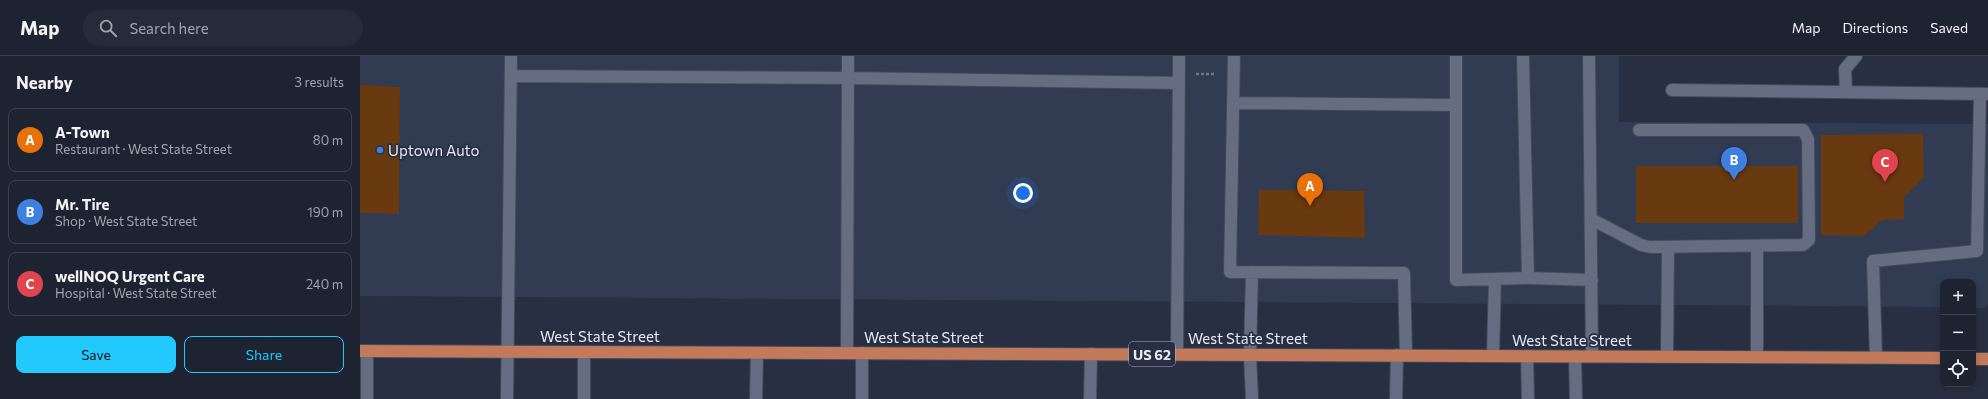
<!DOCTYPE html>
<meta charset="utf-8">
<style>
:root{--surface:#1e2332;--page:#262b3a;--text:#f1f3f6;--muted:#a1a4ac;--line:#3c404d;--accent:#22c9fd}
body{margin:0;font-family:Commissioner,sans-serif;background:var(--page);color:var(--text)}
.controls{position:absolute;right:12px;bottom:12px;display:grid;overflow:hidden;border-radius:8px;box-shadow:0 2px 6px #0003}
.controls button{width:36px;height:36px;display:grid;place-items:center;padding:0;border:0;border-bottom:1px solid var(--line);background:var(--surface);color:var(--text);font:20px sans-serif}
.you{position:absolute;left:663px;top:137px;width:14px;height:14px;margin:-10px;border:3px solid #fff;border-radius:50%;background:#1a73e8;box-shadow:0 0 0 6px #1a73e833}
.badge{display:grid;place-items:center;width:26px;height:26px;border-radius:50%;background:var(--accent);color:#fff;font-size:13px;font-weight:700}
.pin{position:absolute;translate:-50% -33px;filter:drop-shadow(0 1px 2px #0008)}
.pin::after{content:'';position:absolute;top:21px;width:14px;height:12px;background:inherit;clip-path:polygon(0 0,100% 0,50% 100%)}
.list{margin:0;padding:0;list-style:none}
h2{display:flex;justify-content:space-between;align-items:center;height:52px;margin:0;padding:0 16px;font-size:17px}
h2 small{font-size:13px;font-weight:400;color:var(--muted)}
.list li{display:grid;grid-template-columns:26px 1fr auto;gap:12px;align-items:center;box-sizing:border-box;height:64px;margin:0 8px 8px;padding:0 8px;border:1px solid var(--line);border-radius:8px}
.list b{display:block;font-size:15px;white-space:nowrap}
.list p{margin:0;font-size:13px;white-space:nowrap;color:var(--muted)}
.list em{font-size:13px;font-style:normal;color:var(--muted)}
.actions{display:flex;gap:8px;padding:12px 16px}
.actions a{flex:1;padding:9px 0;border:1px solid var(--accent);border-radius:8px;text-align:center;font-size:14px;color:var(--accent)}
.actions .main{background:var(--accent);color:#111}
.icon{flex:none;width:22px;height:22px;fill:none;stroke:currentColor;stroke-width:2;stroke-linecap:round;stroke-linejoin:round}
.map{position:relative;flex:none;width:1628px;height:343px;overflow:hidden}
header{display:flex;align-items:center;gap:24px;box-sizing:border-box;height:56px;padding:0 20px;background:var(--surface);border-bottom:1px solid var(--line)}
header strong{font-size:19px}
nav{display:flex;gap:22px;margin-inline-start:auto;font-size:14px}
.search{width:280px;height:36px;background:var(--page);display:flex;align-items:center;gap:10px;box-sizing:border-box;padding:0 14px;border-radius:22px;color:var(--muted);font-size:15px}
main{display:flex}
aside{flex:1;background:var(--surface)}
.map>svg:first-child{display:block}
.built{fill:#313b52}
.building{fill:#693910}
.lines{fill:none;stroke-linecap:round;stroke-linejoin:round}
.service-casing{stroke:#444a59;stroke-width:14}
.trunk-casing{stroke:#444a59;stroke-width:14}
.path{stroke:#6f7686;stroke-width:2.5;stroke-dasharray:3 2;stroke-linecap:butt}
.service{stroke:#646d82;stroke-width:12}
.trunk{stroke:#c27a5a;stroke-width:12}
.shop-dot{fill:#3f7fe0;stroke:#282f42;stroke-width:1.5}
.labels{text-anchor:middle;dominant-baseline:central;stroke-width:3.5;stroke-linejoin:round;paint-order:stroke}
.shield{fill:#282f42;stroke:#acb2c0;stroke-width:1}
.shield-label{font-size:14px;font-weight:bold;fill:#e4eaf6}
.poi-label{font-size:15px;fill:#e4eaf6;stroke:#282f42;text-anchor:start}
.street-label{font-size:15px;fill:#e4eaf6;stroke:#282f42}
</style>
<header>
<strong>Map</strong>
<div class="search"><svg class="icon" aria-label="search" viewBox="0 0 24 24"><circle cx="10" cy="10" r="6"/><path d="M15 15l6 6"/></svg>Search here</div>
<nav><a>Map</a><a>Directions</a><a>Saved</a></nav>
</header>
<main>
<aside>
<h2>Nearby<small>3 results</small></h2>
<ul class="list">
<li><span class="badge" style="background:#e8710a">A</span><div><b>A-Town</b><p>Restaurant · West State Street</p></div><em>80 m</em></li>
<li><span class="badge" style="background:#3f7fe0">B</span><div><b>Mr. Tire</b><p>Shop · West State Street</p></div><em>190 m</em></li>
<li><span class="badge" style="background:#e0444e">C</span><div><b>wellNOQ Urgent Care</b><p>Hospital · West State Street</p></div><em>240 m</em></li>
</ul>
<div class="actions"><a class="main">Save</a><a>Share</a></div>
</aside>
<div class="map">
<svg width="1628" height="343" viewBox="0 0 1628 343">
<rect width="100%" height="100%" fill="#282f42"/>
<!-- built -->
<path class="built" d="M0 0H1259V66L1628 68V248L1625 252H1613V226H1583V251L0 240Z"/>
<!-- building -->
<path class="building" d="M0 29 40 31 39 158 0 157Z
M1563 78 1564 121 1544 141V163L1522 164 1504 180 1461 179V79Z
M1276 110H1438V167H1276Z
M899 134 1004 135 1005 182 898 179Z"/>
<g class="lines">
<!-- service casing -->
<g class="service-casing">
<path id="service" d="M874 0 870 216 1044 217 1046 299
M1096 0V224L1168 222 1163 0
M1229 0 1232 300
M151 20 488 22 819 27
M1312 34 1627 38
M1486 36 1485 13 1496 0
M873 47 1096 49
M1231 163 1281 189 1290 191 1443 189 1449 184 1448 83 1443 74H1279
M1397 191V301
M1168 222 1232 224
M7 295V343
M487 297 488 0
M502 297V343
M817 298 819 0
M1133 299 1135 223
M1167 300 1168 343
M1215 300 1216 343
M1307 300 1308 192
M1516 301 1513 205 1617 195 1620 38
M147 343 151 0
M224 343V296
M396 343 397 297
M730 343 731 298
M892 343 890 299 892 216
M1036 343 1037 299"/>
</g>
<!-- trunk casing -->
<g class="trunk-casing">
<path id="trunk" d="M0 295 1583 302
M1613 303H1628"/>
</g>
<!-- path -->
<path class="path" d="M836 18H855"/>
<!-- service -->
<use href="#service" class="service"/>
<!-- trunk -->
<use href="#trunk" class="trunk"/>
</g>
<!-- markers -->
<circle class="shop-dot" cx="20" cy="94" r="4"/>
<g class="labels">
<!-- shield labels -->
<rect class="shield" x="769" y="286" width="46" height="24" rx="3"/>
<g class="shield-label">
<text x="792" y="298">US 62</text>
</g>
<!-- poi labels -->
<g class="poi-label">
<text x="28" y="94">Uptown Auto</text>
</g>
<!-- street labels -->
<g class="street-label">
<text x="240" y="280">West State Street</text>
<text x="564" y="281">West State Street</text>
<text x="888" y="282">West State Street</text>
<text x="1212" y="284">West State Street</text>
</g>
</g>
</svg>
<div class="controls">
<button>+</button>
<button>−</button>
<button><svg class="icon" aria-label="locate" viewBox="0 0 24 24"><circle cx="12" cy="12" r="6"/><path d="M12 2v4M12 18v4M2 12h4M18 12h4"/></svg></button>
</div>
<div class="you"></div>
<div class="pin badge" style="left:950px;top:150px;background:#e8710a">A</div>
<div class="pin badge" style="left:1374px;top:124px;background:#3f7fe0">B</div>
<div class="pin badge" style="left:1525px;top:126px;background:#e0444e">C</div>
</div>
</main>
